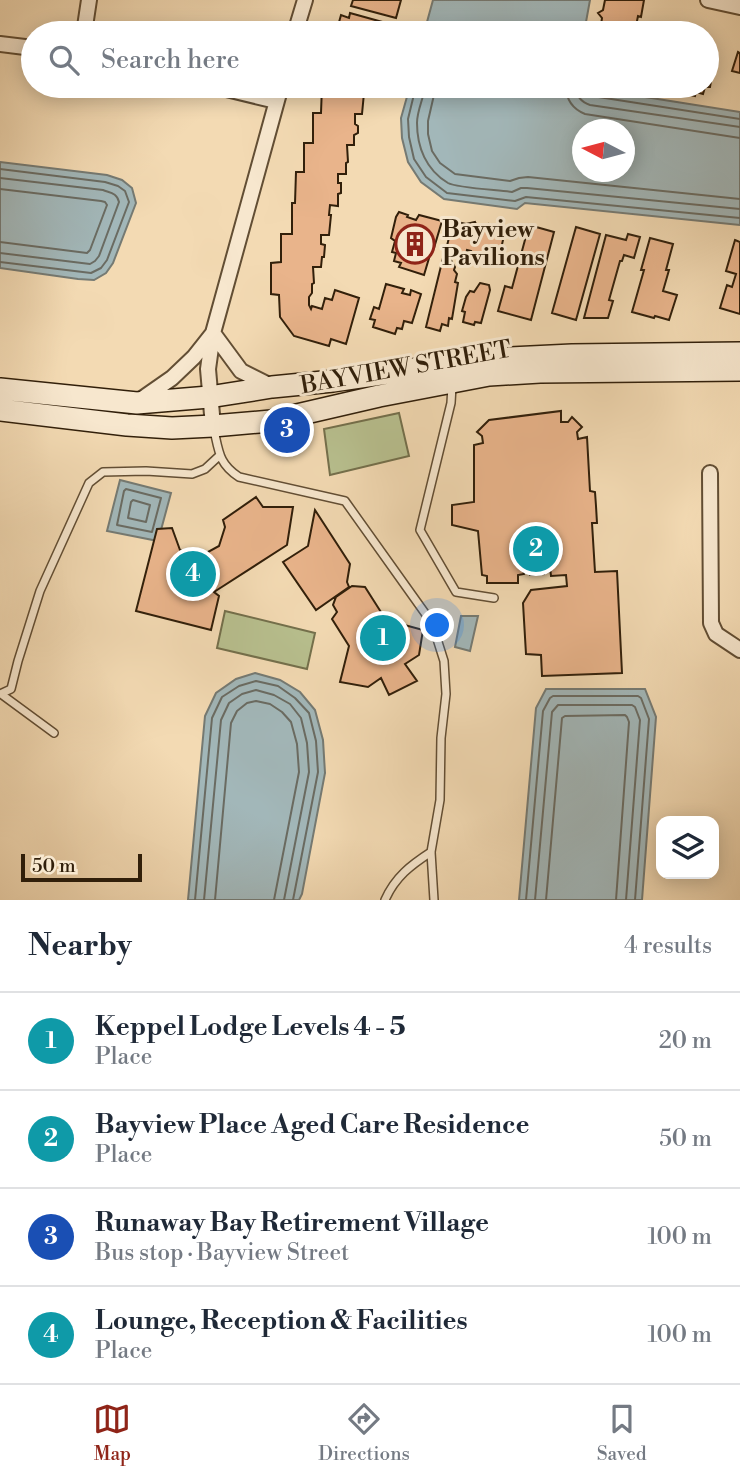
<!DOCTYPE html>
<meta charset="utf-8">
<style>
:root{--surface:#fff;--page:#f6f6f7;--text:#1f2937;--muted:#747a83;--line:#e0e1e3;--accent:#8f2418}
body{margin:0;font-family:"Libre Bodoni",serif;background:var(--page);color:var(--text)}
.controls{position:absolute;right:21px;bottom:21px;display:grid;overflow:hidden;border-radius:14px;box-shadow:0 4px 18px #0003}
.controls button{width:63px;height:63px;display:grid;place-items:center;padding:0;border:0;border-bottom:2px solid var(--line);background:var(--surface);color:var(--text);font:35px sans-serif}
.compass{position:absolute;left:572px;top:119px;width:63px;height:63px;border-radius:50%;background:var(--surface);box-shadow:0 4px 18px #0003;rotate:276deg}
.scale{position:absolute;left:21px;bottom:18px;width:121px;box-sizing:border-box;padding-left:7px;border:4px solid #311f0a;border-top:0;font-size:19px;line-height:24px;white-space:nowrap;color:#311f0a;-webkit-text-stroke:5px #f7e7ce;paint-order:stroke}
.you{position:absolute;left:438px;top:626px;width:24px;height:24px;margin:-18px;border:5px solid #fff;border-radius:50%;background:#1a73e8;box-shadow:0 0 0 10px #1a73e833}
.badge{display:grid;place-items:center;width:46px;height:46px;border-radius:50%;background:var(--accent);color:#fff;font-size:23px;font-weight:700}
.pin{position:absolute;translate:-50% -50%;border:4px solid #fff;box-shadow:0 2px 7px #0006}
.list{margin:0;padding:0;list-style:none}
h2{display:flex;justify-content:space-between;align-items:center;height:91px;margin:0;padding:0 28px;font-size:30px}
h2 small{font-size:23px;font-weight:400;color:var(--muted)}
.list li{display:grid;grid-template-columns:46px 1fr auto;gap:21px;align-items:center;box-sizing:border-box;height:98px;padding:0 28px;border-top:2px solid var(--line)}
.list b{display:block;font-size:26px;white-space:nowrap}
.list p{margin:0;font-size:23px;white-space:nowrap;color:var(--muted)}
.list em{font-size:23px;font-style:normal;color:var(--muted)}
.icon{flex:none;width:38px;height:38px;fill:none;stroke:currentColor;stroke-width:2;stroke-linecap:round;stroke-linejoin:round}
.map{position:relative;flex:none;width:740px;height:900px;overflow:hidden}
.search{position:absolute;background:var(--surface);box-shadow:0 4px 18px #0003;left:21px;right:21px;top:21px;height:77px;display:flex;align-items:center;gap:18px;box-sizing:border-box;padding:0 24px;border-radius:38px;color:var(--muted);font-size:26px}
.sheet{height:483px;background:var(--surface)}
nav{display:flex;justify-content:space-around;align-items:center;box-sizing:border-box;height:98px;border-top:2px solid var(--line);background:var(--surface);font-size:19px;color:var(--muted)}
nav a{display:grid;justify-items:center;gap:4px}
nav .on{color:var(--accent)}
.map>svg:first-child{display:block}
.green{fill:#b8c08f;stroke:#74704c;stroke-width:2}
.water{fill:#a2b7b9;stroke:#757a73;stroke-width:2;fill-rule:evenodd}
.lines{fill:none;stroke-linecap:round;stroke-linejoin:round}
.shore{stroke:#6a6b62;stroke-width:2}
.building{fill:#e9b48b;stroke:#311f0a;stroke-width:2}
.lane-casing{stroke:#624e34;stroke-width:10}
.street-casing{stroke:#624e34;stroke-width:18}
.secondary-casing{stroke:#311f0a;stroke-width:24}
.lane{stroke:#f7e7ce;stroke-width:7}
.street{stroke:#f7e7ce;stroke-width:14}
.secondary{stroke:#f7e7ce;stroke-width:21}
.labels{text-anchor:middle;dominant-baseline:central;stroke-width:6;stroke-linejoin:round;paint-order:stroke}
.poi-label{font-size:24px;font-weight:bold;fill:#311f0a;stroke:#f7e7ce;text-anchor:start}
.street-label{font-size:24px;fill:#311f0a;stroke:#f7e7ce}
</style>
<div class="map">
<svg width="740" height="900" viewBox="0 0 740 900">
<rect width="100%" height="100%" fill="#f3dab3"/>
<filter id="stains"><feTurbulence type="fractalNoise" baseFrequency=".00286" numOctaves="4"/><feColorMatrix values="0 0 0 0 .2 0 0 0 0 .09 0 0 0 0 .02 0 0 0 .5 -.17"/></filter>
<radialGradient id="worn" r=".72"><stop offset=".6" stop-color="#630" stop-opacity="0"/><stop offset="1" stop-color="#630" stop-opacity=".3"/></radialGradient>
<!-- green -->
<path class="green" d="M399 413 409 456 330 475 324 429Z
M225 611 315 633 307 669 217 648Z"/>
<!-- water -->
<path class="water" d="M433 0H590L584 33H424Z
M410 86H581L582 87 740 112V225L525 203 517 209 444 199 421 182 408 162 402 138 401 118ZM582 130H624V172H582Z
M0 162 107 175 122 180 132 188 136 203 113 263 106 273 94 280 78 279 0 268Z
M120 480 171 493 158 541 107 531Z
M461 616H478L470 651 455 647Z
M255 673 280 680 300 692 315 710 323 740 325 773 302 894 299 900H188L205 716 216 693 236 679Z
M546 689H645L656 717 642 900H519L536 708Z"/>
<g class="lines">
<!-- shore -->
<path class="shore" d="M416 86 408 119 409 137 414 159 426 177 447 193 515 201 526 197 740 218
M425 86C424 98 417 110 417 123 417 147 426 170 448 183 457 188 499 190 512 192L521 188H527L740 209
M436 86 428 121V134L432 151 440 163 455 174 510 181 519 178 528 177 740 199
M566 86C566 100 573 109 585 114L740 138
M576 86C576 95 581 102 590 105L740 127
M585 86 586 92 592 96 740 119
M0 169 105 182 118 186 125 191 129 202 107 260 101 268 91 273 0 262
M0 178 103 190C111 193 117 193 119 202L99 256 95 261 90 264 0 253
M0 189 101 201 105 202 107 205 90 250 87 253 0 242
M126 489 161 498 152 532 117 525 124 491Z
M133 500 150 505 146 522 128 518 131 502Z
M195 900 212 718 222 697 239 686 256 681 278 686 295 698 309 713 316 741 318 772 293 900
M204 900 221 720 229 703 242 694 256 690 274 695 290 704 301 718 307 743 309 772 284 900
M215 900 231 723 237 711 247 703 256 701 270 704 282 712 291 722 297 744 299 772 274 900
M526 900 543 711 550 698 553 696H638L641 698 649 719 635 900
M535 900 552 712 558 705H632L635 707 640 720 626 900
M546 900 562 718 565 716 625 715 627 717 629 722 616 900"/>
</g>
<!-- building -->
<path class="building" d="M353 0H401L396 18 351 6Z
M605 0H644L641 17 638 16 635 31 632 30V33H597L595 29 601 25 602 18 598 13 603 10Z
M350 13 386 23 383 33H336L341 15 349 18Z
M738 52 740 53V73L732 71Z
M707 54 715 57 709 74 712 75 710 87H705L703 94 696 92 695 96 682 93 672 87 670 90 663 86H707Z
M322 86H362V93H364L362 114H355V124L358 126V133L354 135V145H347L348 162 346 163V174H338V183H341V193L338 194V206L330 205 329 215H331L329 235H321V244L325 245 324 257H322L321 267H313L314 283 312 284V293L309 297V305L311 309 312 306 322 309 325 298 332 300 335 290 359 298 346 344 331 339 329 346 294 336 280 317 279 295 271 294V263L281 262V234H292V203H295L296 172H304V143H313V113H321Z
M399 212 408 215 407 217 416 220 419 215 442 221 434 248H432L424 275 399 267 401 263 394 261 396 253 392 252 395 241 391 238 396 217Z
M453 221 466 224 475 222 476 224 488 227 489 224 498 226V229L505 231 499 258 483 254 482 259 470 255 471 251 467 250 465 259 450 255 451 251 446 250Z
M529 225 554 232 531 320 498 311 505 286 512 288Z
M576 227 600 234 576 320 552 313Z
M628 234 640 237 634 258 624 255 622 261H620L609 300 613 301 608 318H584L606 235 626 240Z
M650 238 673 244 666 270H669L663 291 677 295 669 320 655 316 654 318 632 312 644 270H641Z
M735 240 740 242V314L720 308 727 285 732 287 736 274 726 271Z
M443 258 451 260 455 267 454 270 457 274 455 282 458 283 452 319 449 318 448 326 442 324 440 331 426 327Z
M480 283 489 285 490 290 481 323 475 322 474 325 463 322 465 312 462 311 466 297 470 291 474 292Z
M386 284 404 289 402 293 410 295 411 290 421 294 412 323 404 321 402 329 397 328 395 334 373 327 375 320 370 319 374 307 379 309Z
M561 411V422H568L572 417 582 427 577 432 578 439 587 437 590 491 595 492 596 506 597 523H592L595 572 617 571 622 673 542 676 541 655 526 654 523 603 531 590 567 586 566 575 551 576 550 567H544V574L530 575 529 568 523 567 524 574 518 575V583H487V576L482 575 478 531 452 525V505L474 502V445L483 443 482 436 477 432 489 420Z
M256 497 263 507H293L287 545 214 592 219 596 211 630 136 611 157 529 172 528 180 550 199 557 219 546 225 527 223 520Z
M315 510 350 564 347 582 349 587 316 610 283 562 308 546Z
M352 586 365 587 386 620 423 630 419 655 405 664 417 681 389 695 381 678 368 687 340 682 349 646 332 619 337 612 333 605 336 597Z"/>
<g class="lines">
<!-- lane casing -->
<g class="lane-casing">
<path id="lane" d="M452 386 451 403 420 530 456 592 494 598
M214 430C219 452 219 464 239 477L345 501 432 623 444 661 446 694 441 738 440 800 431 852 434 900
M0 694 11 689 18 661 40 591 89 483 103 472 146 471 192 474 205 469 219 456
M1 694 54 733
M385 900C395 877 411 865 431 852"/>
</g>
<!-- street casing -->
<g class="street-casing">
<path id="street" d="M708 0 740 7
M84 33 89 0
M295 33 305 0
M0 44 33 48
M214 86 276 101
M139 401 172 378 194 357 213 333 241 371 271 386
M213 426 208 369 213 333 281 86
M710 473 711 623 716 634 740 650"/>
</g>
<!-- secondary casing -->
<g class="secondary-casing">
<path id="secondary" d="M0 389 137 403 209 397 272 387 333 381 449 364 510 358 572 355 740 353
M0 410 127 425 172 428 213 426 271 421 379 396 489 375 540 372 740 370"/>
</g>
<!-- lane -->
<use href="#lane" class="lane"/>
<!-- street -->
<use href="#street" class="street"/>
<!-- secondary -->
<use href="#secondary" class="secondary"/>
</g>
<!-- icons -->
<defs>
<g id="building-ring" transform="scale(2.0125)"><circle r="9.5" fill="#f7e7ce" stroke="#8f2418" stroke-width="1.5"/><path d="M-4-6H4V6H1V3H-1V6H-4ZM-2.5-4.3h1.7v1.8h-1.7ZM.8-4.3h1.7v1.8H.8ZM-2.5-1h1.7V.8h-1.7ZM.8-1h1.7V.8H.8Z" fill="#8f2418"/></g>
</defs>
<g fill-rule="evenodd">
<use href="#building-ring" x="415" y="244"/>
</g>
<g class="labels">
<!-- poi labels -->
<g class="poi-label">
<text x="442" y="230">Bayview<tspan x="442" dy="28">Pavilions</tspan></text>
</g>
<!-- street labels -->
<g class="street-label">
<text transform="translate(406 368) rotate(-10)">BAYVIEW STREET</text>
</g>
</g>
<rect width="100%" height="100%" filter="url(#stains)"/>
<rect width="100%" height="100%" fill="url(#worn)"/>
</svg>
<div class="controls">
<button><svg class="icon" aria-label="layers" viewBox="0 0 24 24"><path d="M12 4l9 5-9 5-9-5zM3 14l9 5 9-5"/></svg></button>
</div>
<svg class="compass" viewBox="-18 -18 36 36"><path d="M0-13l5 13h-10z" fill="#e53935"/><path d="M0 13l5-13h-10z" fill="#747a83"/></svg>
<div class="scale">50 m</div>
<div class="you"></div>
<div class="pin badge" style="left:383px;top:638px;background:#0f9aa8">1</div>
<div class="pin badge" style="left:536px;top:549px;background:#0f9aa8">2</div>
<div class="pin badge" style="left:287px;top:430px;background:#1a4fb4">3</div>
<div class="pin badge" style="left:193px;top:574px;background:#0f9aa8">4</div>
<div class="search"><svg class="icon" aria-label="search" viewBox="0 0 24 24"><circle cx="10" cy="10" r="6"/><path d="M15 15l6 6"/></svg>Search here</div>
</div>
<section class="sheet">
<h2>Nearby<small>4 results</small></h2>
<ul class="list">
<li><span class="badge" style="background:#0f9aa8">1</span><div><b>Keppel Lodge Levels 4 - 5</b><p>Place</p></div><em>20 m</em></li>
<li><span class="badge" style="background:#0f9aa8">2</span><div><b>Bayview Place Aged Care Residence</b><p>Place</p></div><em>50 m</em></li>
<li><span class="badge" style="background:#1a4fb4">3</span><div><b>Runaway Bay Retirement Village</b><p>Bus stop · Bayview Street</p></div><em>100 m</em></li>
<li><span class="badge" style="background:#0f9aa8">4</span><div><b>Lounge, Reception &amp; Facilities</b><p>Place</p></div><em>100 m</em></li>
</ul>
</section>
<nav>
<a class="on"><svg class="icon" aria-label="map" viewBox="0 0 24 24"><path d="M3 6l6-2 6 2 6-2v14l-6 2-6-2-6 2zM9 4v14M15 6v14"/></svg>Map</a>
<a><svg class="icon" aria-label="directions" viewBox="0 0 24 24"><path d="M12 3l9 9-9 9-9-9zM9 14v-3h6M13 9l2 2-2 2"/></svg>Directions</a>
<a><svg class="icon" aria-label="saved" viewBox="0 0 24 24"><path d="M7 4h10v16l-5-4-5 4z"/></svg>Saved</a>
</nav>
